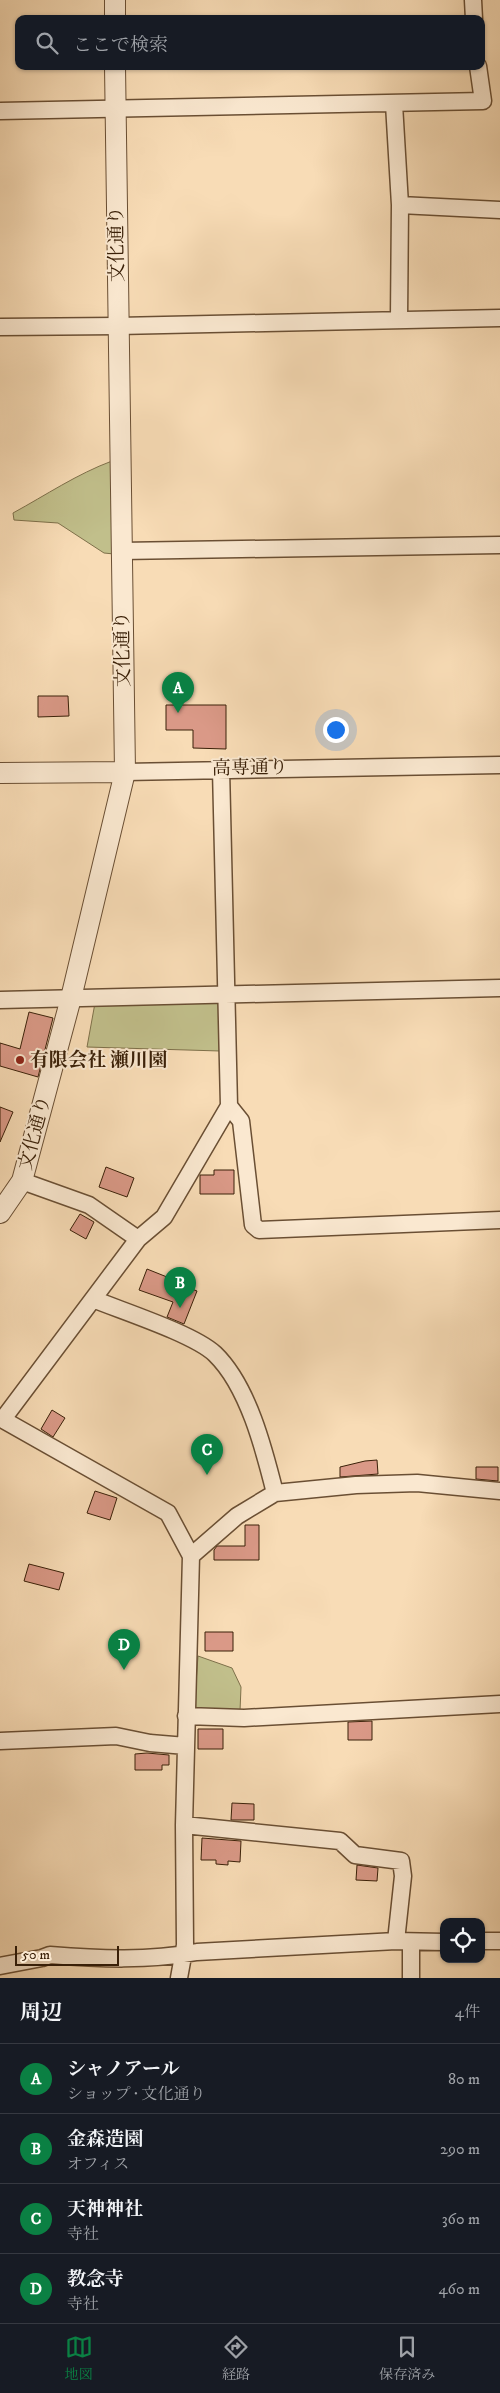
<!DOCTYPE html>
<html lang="ja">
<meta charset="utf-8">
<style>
:root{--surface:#171b24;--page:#242831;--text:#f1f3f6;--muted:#9ea1a6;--line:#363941;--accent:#0b8043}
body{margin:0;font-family:"IM FELL DW Pica","Noto Serif JP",serif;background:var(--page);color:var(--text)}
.controls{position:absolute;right:15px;bottom:15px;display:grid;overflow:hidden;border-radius:10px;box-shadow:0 1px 4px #0004}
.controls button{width:45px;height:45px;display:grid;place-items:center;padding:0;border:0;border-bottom:1px solid var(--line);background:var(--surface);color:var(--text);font:25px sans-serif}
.scale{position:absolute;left:15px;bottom:12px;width:104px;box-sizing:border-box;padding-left:5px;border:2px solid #3a2008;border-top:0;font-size:14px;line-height:18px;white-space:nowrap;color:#3a2008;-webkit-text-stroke:4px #fae8d0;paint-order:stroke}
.you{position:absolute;left:335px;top:729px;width:18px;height:18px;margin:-12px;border:4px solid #fff;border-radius:50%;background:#1a73e8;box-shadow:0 0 0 8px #1a73e833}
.badge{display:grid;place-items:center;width:32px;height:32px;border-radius:50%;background:var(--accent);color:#fff;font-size:16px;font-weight:700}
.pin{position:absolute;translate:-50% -41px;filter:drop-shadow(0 1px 2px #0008)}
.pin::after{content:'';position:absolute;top:26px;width:18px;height:15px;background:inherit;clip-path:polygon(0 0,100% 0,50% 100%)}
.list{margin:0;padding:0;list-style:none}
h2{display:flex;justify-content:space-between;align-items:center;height:65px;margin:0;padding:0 20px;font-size:21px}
h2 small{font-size:16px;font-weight:400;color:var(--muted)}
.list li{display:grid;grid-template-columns:32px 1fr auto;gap:15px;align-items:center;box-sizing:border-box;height:70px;padding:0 20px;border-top:1px solid var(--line)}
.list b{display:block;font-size:19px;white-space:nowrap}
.list p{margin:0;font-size:16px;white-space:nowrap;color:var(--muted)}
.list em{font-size:16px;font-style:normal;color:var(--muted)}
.icon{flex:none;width:28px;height:28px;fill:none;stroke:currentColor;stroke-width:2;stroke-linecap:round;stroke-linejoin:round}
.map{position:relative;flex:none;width:500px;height:1978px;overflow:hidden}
.search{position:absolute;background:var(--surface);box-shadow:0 1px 4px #0004;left:15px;right:15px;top:15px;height:55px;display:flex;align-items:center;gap:12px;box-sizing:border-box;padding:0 18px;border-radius:10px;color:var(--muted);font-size:19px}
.sheet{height:345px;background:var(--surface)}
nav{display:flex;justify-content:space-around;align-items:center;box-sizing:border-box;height:70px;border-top:1px solid var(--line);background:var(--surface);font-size:14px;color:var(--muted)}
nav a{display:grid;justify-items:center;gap:2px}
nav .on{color:var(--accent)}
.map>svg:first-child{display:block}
.green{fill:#c1bf8b;stroke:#7e704a}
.building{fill:#da9987;stroke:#3a2008}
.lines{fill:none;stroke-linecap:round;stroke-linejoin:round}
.minor-casing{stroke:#6a4f34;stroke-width:19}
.tertiary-casing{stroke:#6a4f34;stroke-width:22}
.minor{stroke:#fae8d0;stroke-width:16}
.tertiary{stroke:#fae8d0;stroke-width:20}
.poi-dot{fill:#8f2418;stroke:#fae8d0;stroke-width:2}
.labels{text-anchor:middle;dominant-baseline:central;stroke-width:4;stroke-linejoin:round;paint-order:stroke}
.street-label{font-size:19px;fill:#3a2008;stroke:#fae8d0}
.poi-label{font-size:19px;font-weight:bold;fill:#3a2008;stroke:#fae8d0;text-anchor:start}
</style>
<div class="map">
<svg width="500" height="1978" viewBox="0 0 500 1978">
<rect width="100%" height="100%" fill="#f8dcb6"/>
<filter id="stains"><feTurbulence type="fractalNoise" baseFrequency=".004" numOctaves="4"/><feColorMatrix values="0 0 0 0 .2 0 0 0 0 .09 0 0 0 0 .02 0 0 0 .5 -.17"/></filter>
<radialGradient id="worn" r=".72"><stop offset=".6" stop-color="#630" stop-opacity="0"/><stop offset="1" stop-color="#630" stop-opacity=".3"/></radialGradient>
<!-- green -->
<path class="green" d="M112 461 114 554 104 553 58 523 14 520 13 513C46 495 77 474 112 461Z
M220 1002V1051L87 1047 95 1003Z
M198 1656 232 1668 241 1687 240 1711 194 1710Z"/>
<!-- building -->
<path class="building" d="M38 696H68L69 716 38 717Z
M166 705H226V749L193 748V730H166Z
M29 1012 53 1018 38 1077 0 1066V1043L20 1049Z
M0 1107 13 1112 0 1142Z
M106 1167 134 1178 127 1197 99 1187Z
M214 1170H234V1194H200V1175H214Z
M80 1214 94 1222 86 1239 70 1230Z
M147 1269 172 1279 171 1281 197 1291 184 1324 167 1317 173 1302 139 1290Z
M52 1410 65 1418 53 1437 41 1429Z
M377 1460 378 1474 340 1477V1467L365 1461Z
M476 1467H498V1481L476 1479Z
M95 1491 117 1498 110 1520 87 1513Z
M245 1525H259V1560H214V1550L217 1546H245Z
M29 1564 64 1573 59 1590 24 1581Z
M205 1632H233V1651H205Z
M372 1721V1740H348V1722Z
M198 1729H223V1749H198Z
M147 1753 169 1755V1765H162V1770H135V1754Z
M232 1803 254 1804V1820H231Z
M202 1838 241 1841 240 1862 228 1861V1865L216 1864V1860H201Z
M357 1865 378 1868 377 1881 356 1880Z"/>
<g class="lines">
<!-- minor casing -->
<g class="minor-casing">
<path id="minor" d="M473 0 474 19
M394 104 400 205 399 319
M0 111 483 101 478 66
M400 205 500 210
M0 327 118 326 500 318
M121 551 500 545
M125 772 500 765
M0 1000 500 988
M229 1106 241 1121 253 1225 259 1230 500 1220
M22 1181 89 1205 138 1239
M93 1299C122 1311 194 1334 215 1354 248 1386 264 1449 275 1493
M0 1418 168 1513 191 1556 184 1825 185 1945 179 1978
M3 1419 138 1239 164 1217 229 1106 221 769
M191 1556 237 1516 275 1493 356 1485 417 1483 500 1491
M186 1716 244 1718 500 1704
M0 1741 116 1736 150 1743 186 1746
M184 1825 340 1841 355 1855 401 1861 403 1876 396 1941
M481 1941H500
M411 1942V1978
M0 1966 42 1958 50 1955C100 1959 148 1961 197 1952L396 1941 444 1942"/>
</g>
<!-- tertiary casing -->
<g class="tertiary-casing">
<path id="tertiary" d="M115 0V19
M0 773 125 772
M0 1213 22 1181 71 998 125 772 115 66"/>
</g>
<!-- minor -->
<use href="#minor" class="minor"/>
<!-- tertiary -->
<use href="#tertiary" class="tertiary"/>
</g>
<!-- markers -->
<circle class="poi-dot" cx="20" cy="1060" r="5"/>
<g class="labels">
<!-- street labels -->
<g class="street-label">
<text transform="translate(117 244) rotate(-91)">文化通り</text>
<text transform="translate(123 649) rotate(-91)">文化通り</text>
<text transform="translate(250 768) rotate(-1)">高専通り</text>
<text transform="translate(35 1133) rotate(-75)">文化通り</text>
</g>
<!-- poi labels -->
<g class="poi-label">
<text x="30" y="1060">有限会社 瀬川園</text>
</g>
</g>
<rect width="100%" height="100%" filter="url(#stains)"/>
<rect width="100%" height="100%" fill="url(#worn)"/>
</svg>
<div class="controls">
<button><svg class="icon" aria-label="locate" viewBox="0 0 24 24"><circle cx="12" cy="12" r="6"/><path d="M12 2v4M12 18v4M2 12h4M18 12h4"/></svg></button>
</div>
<div class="scale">50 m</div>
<div class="you"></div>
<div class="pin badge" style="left:178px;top:713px">A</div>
<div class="pin badge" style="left:180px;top:1308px">B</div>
<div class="pin badge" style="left:207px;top:1475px">C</div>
<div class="pin badge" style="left:124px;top:1670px">D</div>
<div class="search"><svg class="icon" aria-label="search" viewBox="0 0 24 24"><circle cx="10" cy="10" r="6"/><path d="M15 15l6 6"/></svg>ここで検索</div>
</div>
<section class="sheet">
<h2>周辺<small>4件</small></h2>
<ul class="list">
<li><span class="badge">A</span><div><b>シャノアール</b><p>ショップ · 文化通り</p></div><em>80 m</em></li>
<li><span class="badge">B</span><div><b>金森造園</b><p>オフィス</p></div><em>290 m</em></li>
<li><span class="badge">C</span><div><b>天神神社</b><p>寺社</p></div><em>360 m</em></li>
<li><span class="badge">D</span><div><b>教念寺</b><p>寺社</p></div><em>460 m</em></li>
</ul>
</section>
<nav>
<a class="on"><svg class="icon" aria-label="map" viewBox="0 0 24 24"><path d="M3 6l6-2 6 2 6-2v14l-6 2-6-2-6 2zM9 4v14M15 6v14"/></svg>地図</a>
<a><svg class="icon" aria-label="directions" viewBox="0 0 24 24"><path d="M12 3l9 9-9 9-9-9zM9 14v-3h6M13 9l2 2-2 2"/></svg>経路</a>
<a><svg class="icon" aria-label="saved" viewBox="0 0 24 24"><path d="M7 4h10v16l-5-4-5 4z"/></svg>保存済み</a>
</nav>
